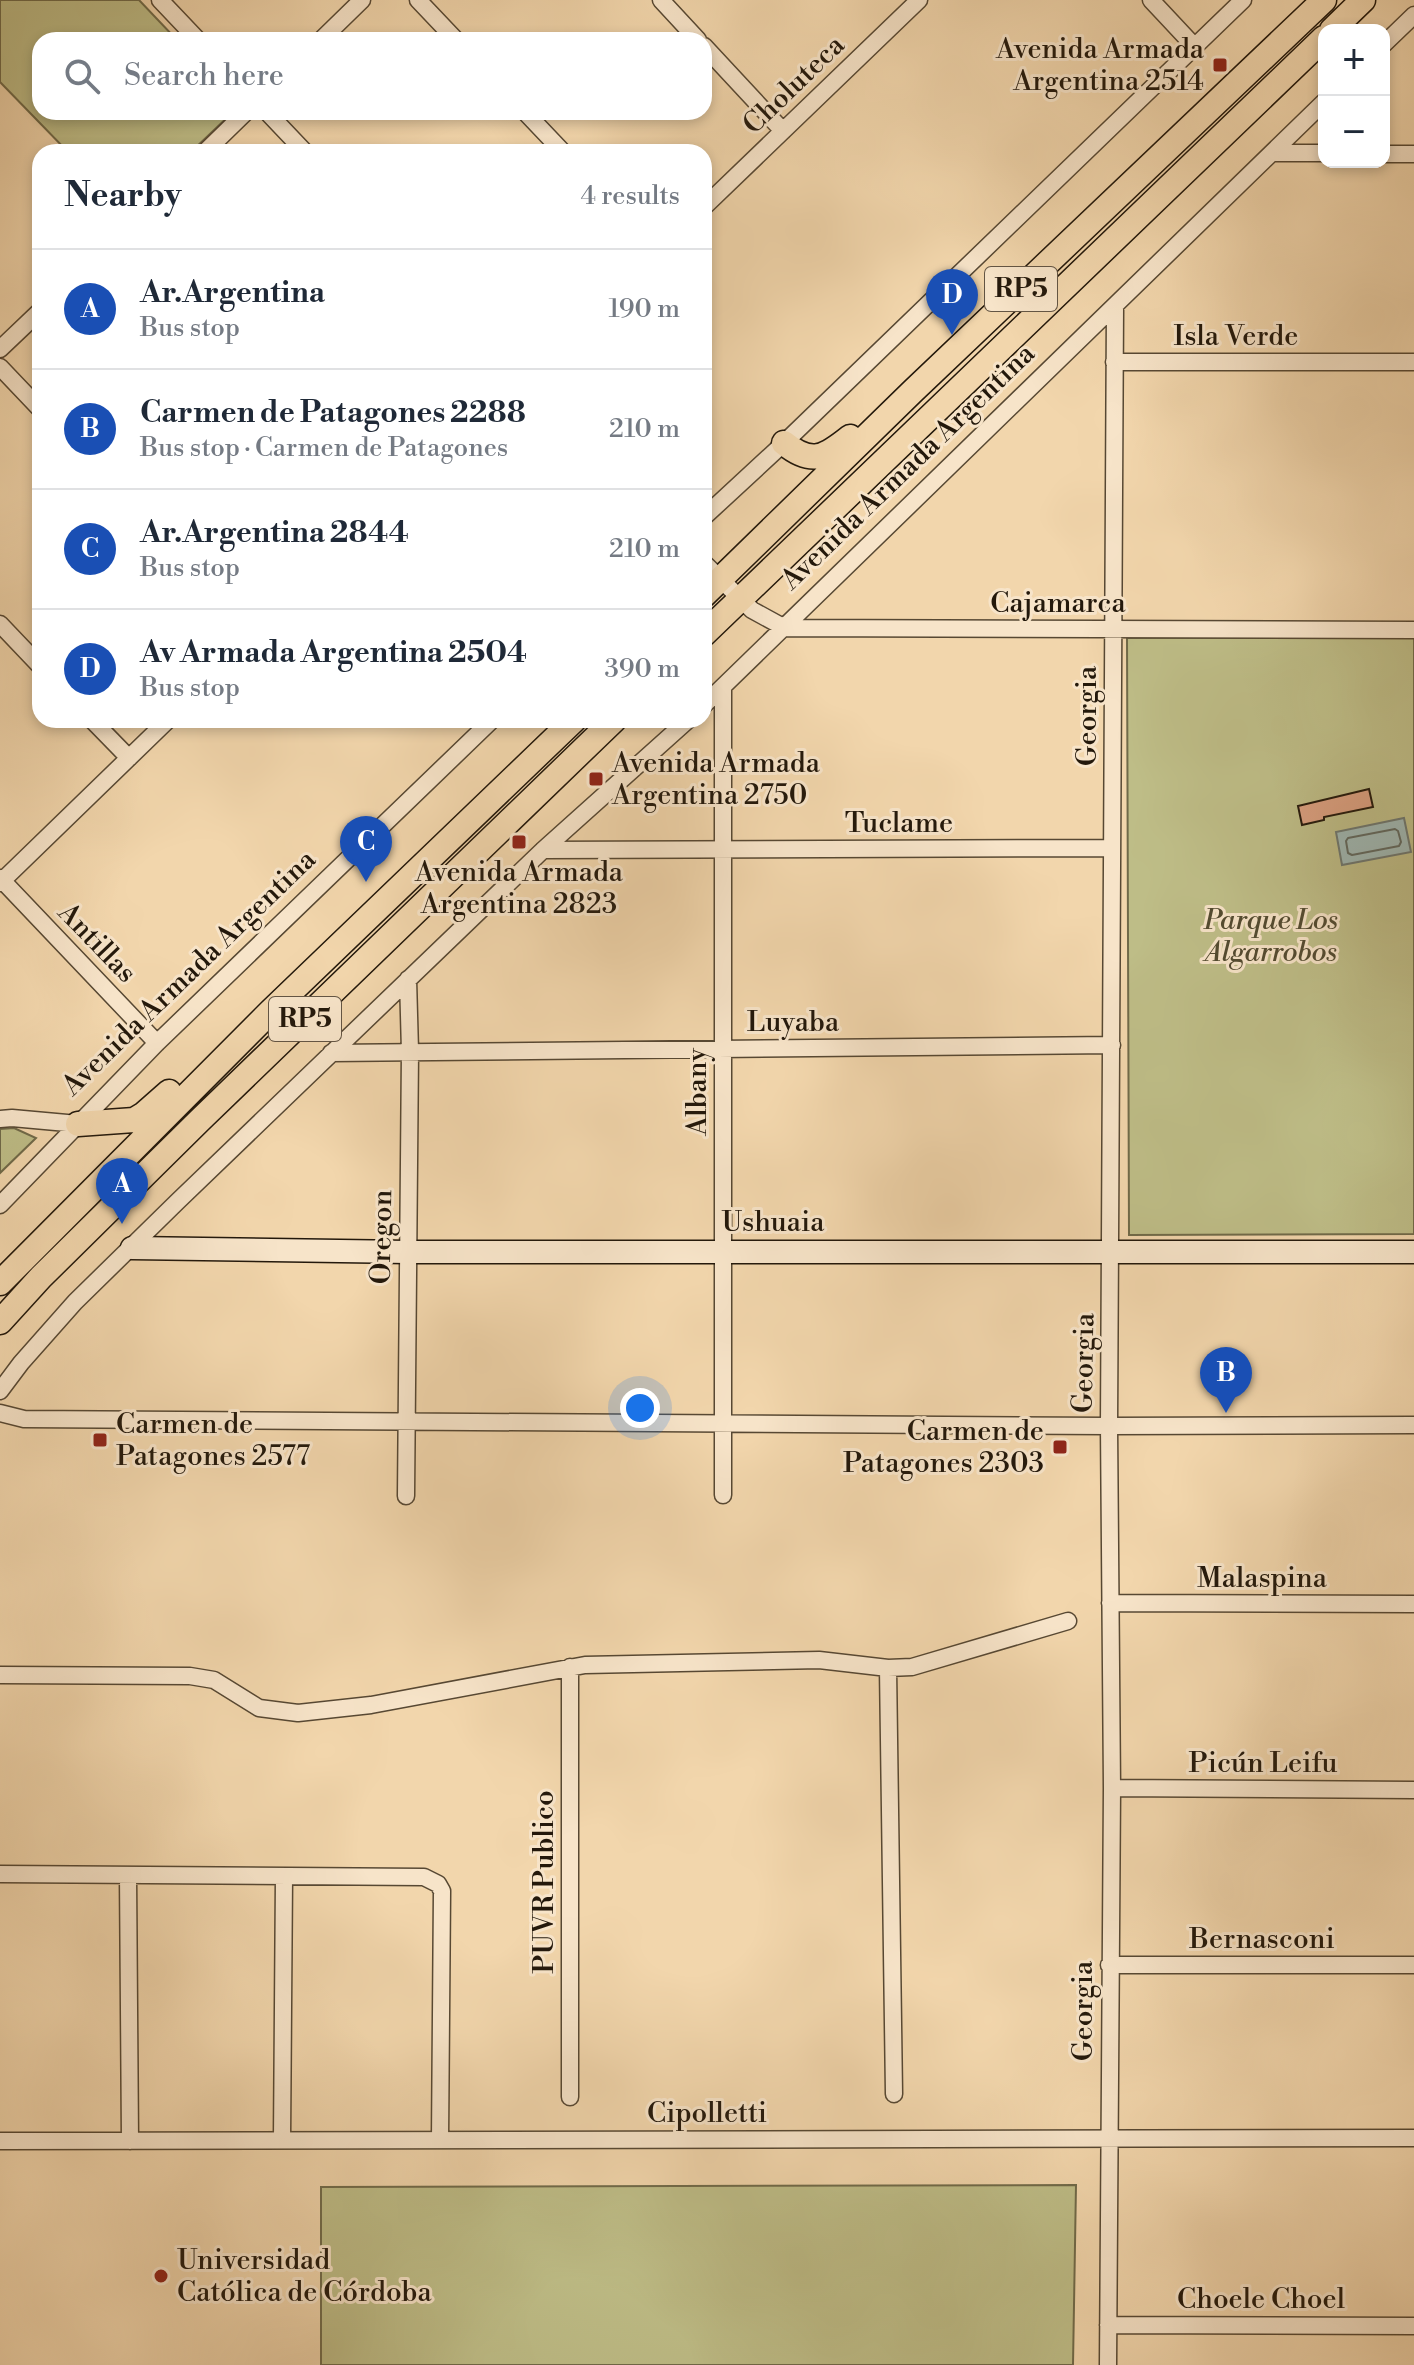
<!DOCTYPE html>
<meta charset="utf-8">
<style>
:root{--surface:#fff;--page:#f2f2f3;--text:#1f2937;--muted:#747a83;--line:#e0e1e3;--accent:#b45309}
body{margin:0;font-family:"Libre Bodoni",serif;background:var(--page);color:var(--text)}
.controls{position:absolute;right:24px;top:24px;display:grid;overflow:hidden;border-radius:16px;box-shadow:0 4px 12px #0003}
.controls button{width:72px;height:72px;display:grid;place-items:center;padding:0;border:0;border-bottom:2px solid var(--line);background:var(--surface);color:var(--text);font:40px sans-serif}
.you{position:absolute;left:640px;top:1408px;width:28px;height:28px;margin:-20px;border:6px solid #fff;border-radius:50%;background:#1a73e8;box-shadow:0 0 0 12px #1a73e833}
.badge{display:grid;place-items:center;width:52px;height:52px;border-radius:50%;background:var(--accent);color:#fff;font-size:26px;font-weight:700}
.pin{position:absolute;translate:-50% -66px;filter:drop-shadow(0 2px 4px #0008)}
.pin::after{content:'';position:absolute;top:42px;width:28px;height:24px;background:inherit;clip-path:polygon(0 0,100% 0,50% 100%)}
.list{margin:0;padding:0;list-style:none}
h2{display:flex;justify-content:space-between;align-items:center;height:104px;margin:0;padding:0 32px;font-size:34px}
h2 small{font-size:26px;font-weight:400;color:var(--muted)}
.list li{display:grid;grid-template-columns:52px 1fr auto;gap:24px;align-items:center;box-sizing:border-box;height:120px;padding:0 32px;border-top:2px solid var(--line)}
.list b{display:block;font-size:30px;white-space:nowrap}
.list p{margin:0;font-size:26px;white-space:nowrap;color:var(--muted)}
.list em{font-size:26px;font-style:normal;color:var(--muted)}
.icon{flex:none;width:44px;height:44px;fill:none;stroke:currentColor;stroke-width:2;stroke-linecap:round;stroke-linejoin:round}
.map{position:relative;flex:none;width:1414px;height:2365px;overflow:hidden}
.search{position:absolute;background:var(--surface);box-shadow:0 4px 12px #0003;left:32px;top:32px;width:680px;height:88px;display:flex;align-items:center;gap:20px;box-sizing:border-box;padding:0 28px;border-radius:24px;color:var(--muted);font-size:30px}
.panel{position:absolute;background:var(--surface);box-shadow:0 4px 12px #0003;left:32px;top:144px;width:680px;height:584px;border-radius:24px}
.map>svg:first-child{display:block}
.green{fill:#bebd87;stroke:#706a49;stroke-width:2}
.water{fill:#9eb7b3;stroke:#6d7770;stroke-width:2}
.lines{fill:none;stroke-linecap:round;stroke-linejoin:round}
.shore{stroke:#60685f;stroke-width:2}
.building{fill:#dba081;stroke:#23180b;stroke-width:2}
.street-casing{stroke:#574833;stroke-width:19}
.secondary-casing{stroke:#23180b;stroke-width:25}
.primary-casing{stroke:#23180b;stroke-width:27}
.street{stroke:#f7e4c9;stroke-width:16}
.secondary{stroke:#f7e4c9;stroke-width:22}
.primary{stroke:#f2d6ac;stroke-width:24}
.poi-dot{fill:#8f2418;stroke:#f7e4c9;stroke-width:3}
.labels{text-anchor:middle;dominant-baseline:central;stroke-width:6;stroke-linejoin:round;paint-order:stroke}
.shield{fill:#f7e4c9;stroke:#635544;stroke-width:2}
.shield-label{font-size:26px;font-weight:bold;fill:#23180b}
.poi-label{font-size:28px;fill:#23180b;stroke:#f7e4c9;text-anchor:start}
.street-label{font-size:28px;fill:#23180b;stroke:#f7e4c9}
.park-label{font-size:28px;font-style:italic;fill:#524a30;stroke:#f7e4c9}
</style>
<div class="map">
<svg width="1414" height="2365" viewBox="0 0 1414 2365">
<rect width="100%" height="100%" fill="#f2d6ac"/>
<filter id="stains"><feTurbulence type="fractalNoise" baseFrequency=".0025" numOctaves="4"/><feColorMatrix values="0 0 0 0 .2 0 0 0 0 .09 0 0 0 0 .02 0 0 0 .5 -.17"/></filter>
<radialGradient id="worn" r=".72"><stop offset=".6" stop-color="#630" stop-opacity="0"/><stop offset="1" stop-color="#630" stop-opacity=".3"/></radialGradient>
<!-- green -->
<path class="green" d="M0 0H139L177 40H40V112H233L191 152H68L0 82Z
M1414 637V1234L1129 1235 1127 638Z
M14 1128 36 1138 0 1173V1129Z
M1076 2185 1073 2365H321V2187Z"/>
<!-- water -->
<path class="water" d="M1404 818 1411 852 1342 865 1336 832Z"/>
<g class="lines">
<!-- shore -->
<path class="shore" d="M1395 829 1398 831 1401 842 1399 846 1352 855 1348 853 1346 841 1348 838Z"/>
</g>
<!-- building -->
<path class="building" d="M1369 789 1373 807 1324 817V820L1302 825 1298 806Z"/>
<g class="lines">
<!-- street casing -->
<g class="street-casing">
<path id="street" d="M160 0 198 40
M418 0 456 40
M661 0 698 40
M1151 0 1195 47
M321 40 362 0
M1384 44 1414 15
M704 46 783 131
M267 112 305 152
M525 112 563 152
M205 152 246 112
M1272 153H1324
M1384 154H1414
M704 207 919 0
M0 349 40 311
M1114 362H1414
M0 367 40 409
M704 517 784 443 1243 0
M704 563 752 610 785 628 1414 630
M0 624 40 666
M723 688V1495
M704 705 1324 102
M92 720 129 758
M543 850 1112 848
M0 878 157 1043
M0 883 168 720
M331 1053 1112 1045
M0 1119 12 1118 78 1124
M0 1205 157 1043 492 720
M0 1391 21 1363 75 1302 178 1201 543 850 688 720
M0 1413 24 1419 1109 1426 1414 1425
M406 1496 410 1051 408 979
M1110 1603 1414 1604
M570 1667V2097
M888 1668 894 2094
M0 1675 190 1676 214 1680 259 1708 298 1713 371 1705 585 1665 819 1660 888 1668 912 1667 1068 1621
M1112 1788 1414 1790
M0 1874 424 1877 438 1884 442 1891 440 2140
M128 1875 130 2141
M1109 1965H1414
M282 2140 284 1876
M0 2141 1414 2138
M1108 2325 1414 2326
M1108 2365 1112 1788 1109 1426 1115 307"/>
</g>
<!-- secondary casing -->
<g class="secondary-casing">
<path id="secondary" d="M132 1248 408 1252H1414"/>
</g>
<!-- primary casing -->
<g class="primary-casing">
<path id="primary" d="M1332 30 1363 0
M784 443C812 466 825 457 850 437
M704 595 913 391 1324 0
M704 634 1324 38
M78 1124 134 1120 144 1114 169 1092
M0 1283 271 1011 574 720
M0 1322 41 1277 200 1120 614 720"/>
</g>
<!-- street -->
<use href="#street" class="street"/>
<!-- secondary -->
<use href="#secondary" class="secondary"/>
<!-- primary -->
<use href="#primary" class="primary"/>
</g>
<!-- markers -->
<g class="poi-dot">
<rect x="1212" y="57" width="16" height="16" rx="4"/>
<rect x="588" y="771" width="16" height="16" rx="4"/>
<rect x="511" y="834" width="16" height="16" rx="4"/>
<rect x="92" y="1432" width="16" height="16" rx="4"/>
<rect x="1052" y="1439" width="16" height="16" rx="4"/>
<circle cx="161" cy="2276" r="8"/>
</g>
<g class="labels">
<!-- shield labels -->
<g class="shield">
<rect x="985" y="267" width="72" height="44" rx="6"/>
<rect x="269" y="997" width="72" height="44" rx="6"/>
</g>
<g class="shield-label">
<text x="1021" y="289">RP5</text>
<text x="305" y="1019">RP5</text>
</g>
<!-- poi labels -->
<g class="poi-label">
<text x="1204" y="49" text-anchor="end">Avenida Armada<tspan x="1204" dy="32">Argentina 2514</tspan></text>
<text x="612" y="763">Avenida Armada<tspan x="612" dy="32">Argentina 2750</tspan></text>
<text x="519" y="872" text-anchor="middle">Avenida Armada<tspan x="519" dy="32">Argentina 2823</tspan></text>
<text x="116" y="1424">Carmen de<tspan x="116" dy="32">Patagones 2577</tspan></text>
<text x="1044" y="1431" text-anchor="end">Carmen de<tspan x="1044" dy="32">Patagones 2303</tspan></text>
<text x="177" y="2260">Universidad<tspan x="177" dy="32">Católica de Córdoba</tspan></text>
</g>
<!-- street labels -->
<g class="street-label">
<text transform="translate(794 85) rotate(-44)">Choluteca</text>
<text x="1236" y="336">Isla Verde</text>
<text transform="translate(908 467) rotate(-44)">Avenida Armada Argentina</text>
<text x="1058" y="603">Cajamarca</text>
<text transform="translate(1087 716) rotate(-90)">Georgia</text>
<text x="899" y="823">Tuclame</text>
<text transform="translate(97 943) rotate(46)">Antillas</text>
<text transform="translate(189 973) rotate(-44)">Avenida Armada Argentina</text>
<text x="793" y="1022">Luyaba</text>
<text transform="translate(697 1092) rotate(-90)">Albany</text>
<text x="773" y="1222">Ushuaia</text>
<text transform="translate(382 1237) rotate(-89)">Oregon</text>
<text transform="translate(1084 1363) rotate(-89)">Georgia</text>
<text x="1262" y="1578">Malaspina</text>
<text x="1263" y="1763">Picún Leifu</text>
<text transform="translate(544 1882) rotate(-90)">PUVR Publico</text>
<text x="1262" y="1939">Bernasconi</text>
<text transform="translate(1083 2011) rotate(-90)">Georgia</text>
<text x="707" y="2113">Cipolletti</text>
<text x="1261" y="2299">Choele Choel</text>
</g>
<!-- park labels -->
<g class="park-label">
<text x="1271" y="920">Parque Los<tspan x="1271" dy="32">Algarrobos</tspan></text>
</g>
</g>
<rect width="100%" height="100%" filter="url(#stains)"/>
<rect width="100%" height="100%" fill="url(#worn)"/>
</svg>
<div class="controls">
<button>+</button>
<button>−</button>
</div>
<div class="you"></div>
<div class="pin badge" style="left:122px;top:1224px;background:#1a4fb4">A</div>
<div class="pin badge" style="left:1226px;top:1413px;background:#1a4fb4">B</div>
<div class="pin badge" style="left:366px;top:882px;background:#1a4fb4">C</div>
<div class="pin badge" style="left:952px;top:335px;background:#1a4fb4">D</div>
<div class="search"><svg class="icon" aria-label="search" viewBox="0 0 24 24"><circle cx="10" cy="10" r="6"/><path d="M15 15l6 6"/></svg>Search here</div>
<section class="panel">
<h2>Nearby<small>4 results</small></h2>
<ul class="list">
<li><span class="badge" style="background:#1a4fb4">A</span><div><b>Ar.Argentina</b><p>Bus stop</p></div><em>190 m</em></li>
<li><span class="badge" style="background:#1a4fb4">B</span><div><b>Carmen de Patagones 2288</b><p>Bus stop · Carmen de Patagones</p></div><em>210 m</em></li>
<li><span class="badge" style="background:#1a4fb4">C</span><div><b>Ar.Argentina 2844</b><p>Bus stop</p></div><em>210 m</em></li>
<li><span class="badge" style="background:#1a4fb4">D</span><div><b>Av Armada Argentina 2504</b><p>Bus stop</p></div><em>390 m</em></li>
</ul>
</section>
</div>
